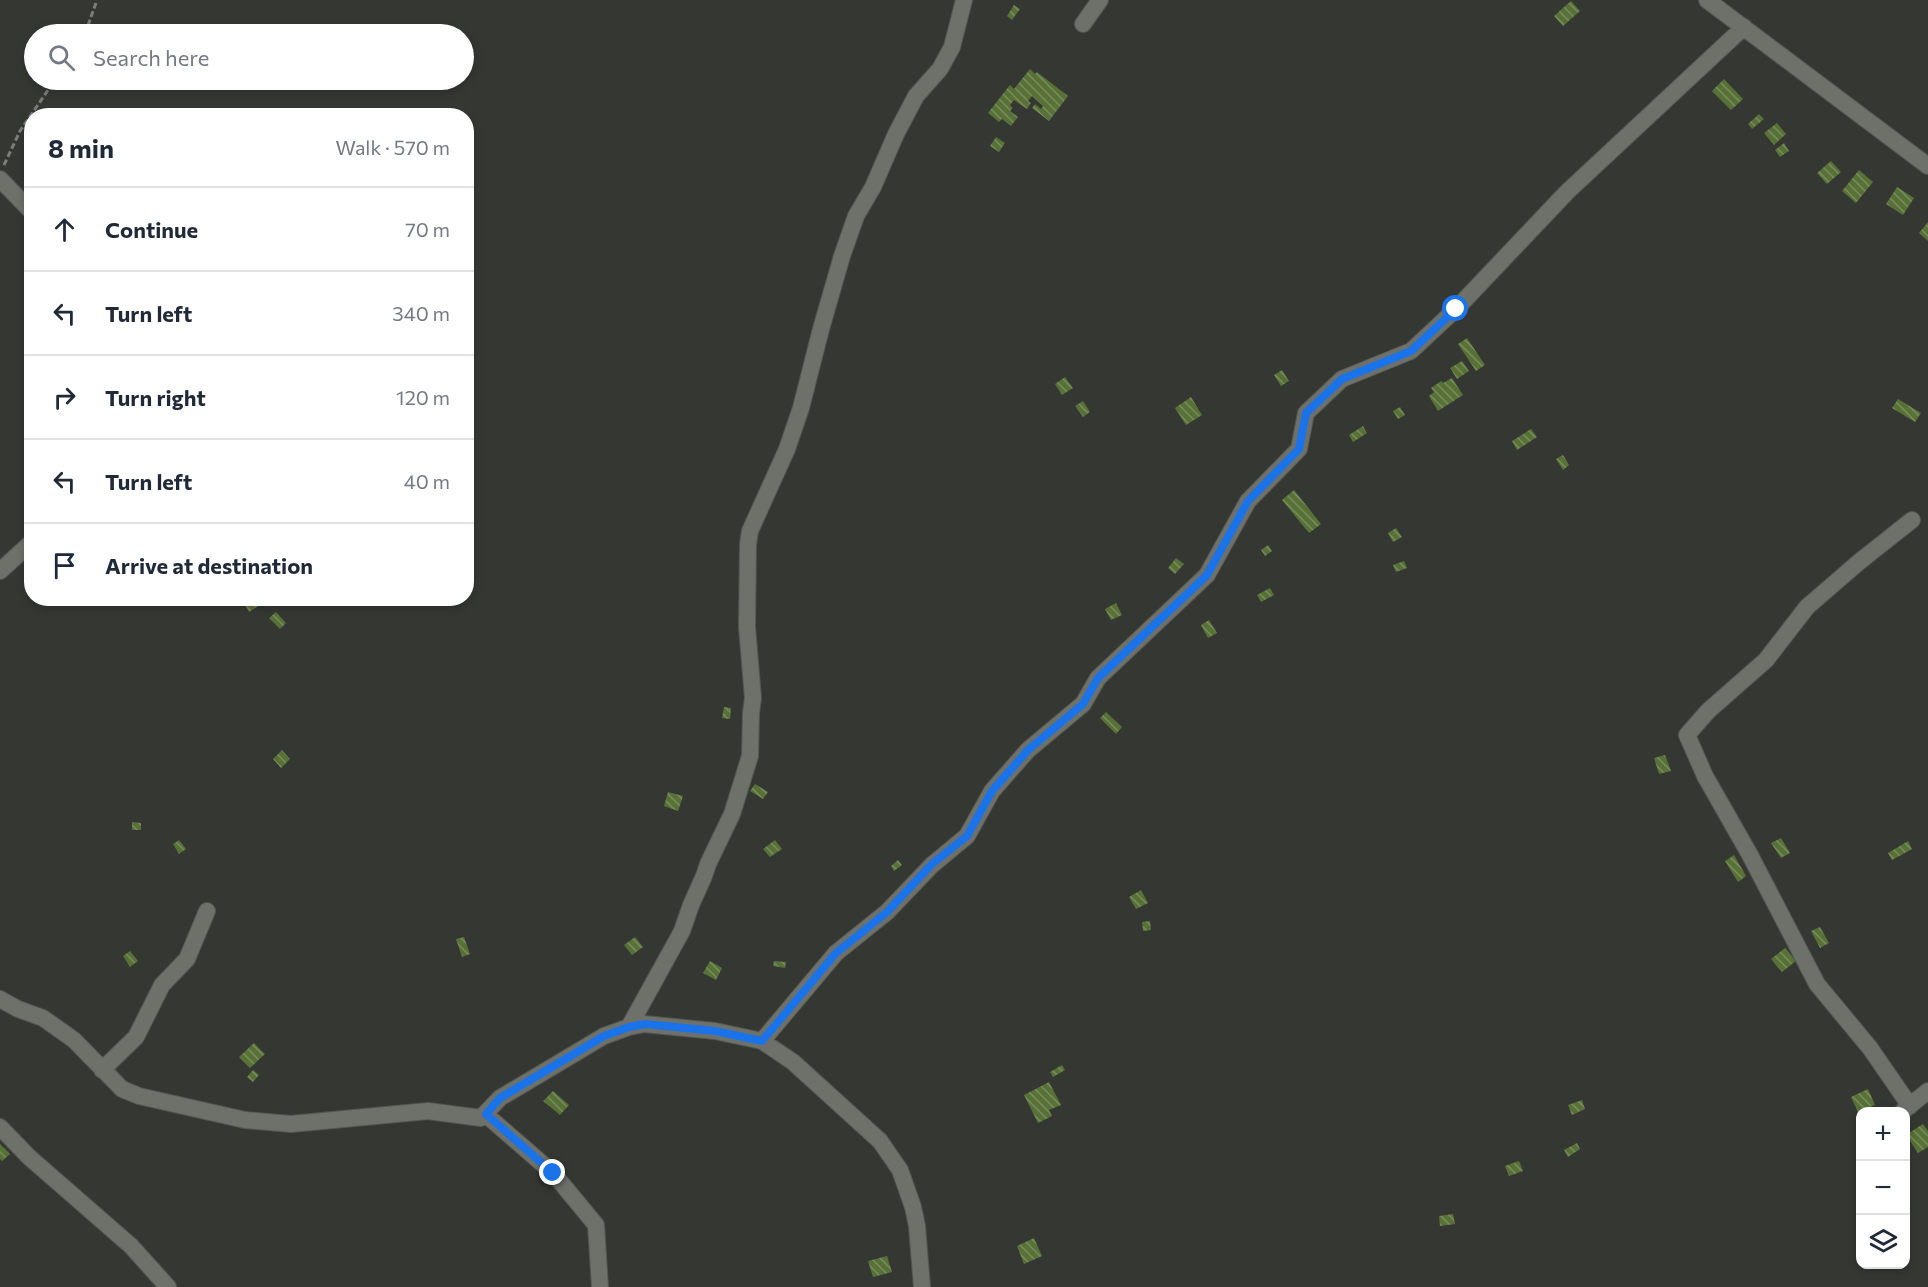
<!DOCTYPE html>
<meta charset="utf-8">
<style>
:root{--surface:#fff;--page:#f2f2f3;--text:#1f2937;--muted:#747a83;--line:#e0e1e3}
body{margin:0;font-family:Commissioner,sans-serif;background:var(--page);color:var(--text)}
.controls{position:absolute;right:18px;bottom:18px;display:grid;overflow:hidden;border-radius:12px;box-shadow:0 3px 9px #0003}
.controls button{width:54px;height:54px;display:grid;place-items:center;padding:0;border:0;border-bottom:2px solid var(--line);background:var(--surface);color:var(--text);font:30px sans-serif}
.stop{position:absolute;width:18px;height:18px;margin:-14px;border:4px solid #1a73e8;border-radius:50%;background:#fff}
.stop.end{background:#1a73e8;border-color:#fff;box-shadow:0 2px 6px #0008}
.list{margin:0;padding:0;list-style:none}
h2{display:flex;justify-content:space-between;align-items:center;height:78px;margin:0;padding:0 24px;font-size:26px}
h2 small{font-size:20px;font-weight:400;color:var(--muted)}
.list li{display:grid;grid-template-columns:39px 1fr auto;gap:18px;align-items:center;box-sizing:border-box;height:84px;padding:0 24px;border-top:2px solid var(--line)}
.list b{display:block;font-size:22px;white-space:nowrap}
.list em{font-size:20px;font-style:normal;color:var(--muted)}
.icon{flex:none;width:33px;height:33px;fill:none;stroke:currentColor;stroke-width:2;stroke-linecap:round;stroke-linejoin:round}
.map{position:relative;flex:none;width:1928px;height:1287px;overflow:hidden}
.search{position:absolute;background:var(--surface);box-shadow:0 3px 9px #0003;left:24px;top:24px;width:450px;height:66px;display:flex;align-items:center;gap:15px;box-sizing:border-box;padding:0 21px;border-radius:33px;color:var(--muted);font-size:22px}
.panel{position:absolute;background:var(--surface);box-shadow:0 3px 9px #0003;left:24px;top:108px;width:450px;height:498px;border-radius:24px}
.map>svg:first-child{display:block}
.building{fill:url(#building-back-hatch)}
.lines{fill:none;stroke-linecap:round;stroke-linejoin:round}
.minor-casing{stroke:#545651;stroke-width:18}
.path{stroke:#7a7d78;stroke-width:3;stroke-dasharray:6 3;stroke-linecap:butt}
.minor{stroke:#6e716a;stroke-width:16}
.route{stroke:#1a73e8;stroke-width:8}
</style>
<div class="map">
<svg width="1928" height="1287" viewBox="0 0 1928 1287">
<defs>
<pattern id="building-back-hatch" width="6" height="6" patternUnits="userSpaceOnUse" patternTransform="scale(1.5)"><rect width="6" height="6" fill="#587137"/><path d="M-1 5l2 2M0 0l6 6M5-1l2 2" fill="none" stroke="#788c5d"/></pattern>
</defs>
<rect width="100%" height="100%" fill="#353832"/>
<!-- building -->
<path class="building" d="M1571 1 1580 11 1563 26 1554 16Z
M1014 5 1020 9 1012 20 1007 16Z
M113 25 123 34 105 33Z
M1030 69 1035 74 1037 72 1068 96 1049 121 1032 108 1035 104 1041 109 1043 106 1032 96 1028 101 1031 103 1027 109 1014 100 1010 105 1013 108 1010 111 1018 117 1011 126 1002 119 999 122 988 113 1010 85 1014 89Z
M1724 79 1743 99 1731 110 1712 91Z
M1759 114 1764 119 1752 129 1748 124Z
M1777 123 1786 134 1774 145 1764 133Z
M996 137 1005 143 999 152 990 146Z
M1784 143 1789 151 1780 157 1775 150Z
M1831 161 1841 172 1827 184 1817 173Z
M1859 170 1873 182 1856 203 1842 191Z
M1897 187 1914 198 1903 215 1886 204Z
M1928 222V241L1919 233Z
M1467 338 1485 365 1476 371 1458 344Z
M1462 361 1469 371 1457 379 1450 368Z
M1282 370 1289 381 1281 386 1274 375Z
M1065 377 1073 388 1062 395 1055 384Z
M1452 378 1463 395 1438 411 1429 396 1434 392 1431 388 1441 381 1443 383Z
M1191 397 1202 415 1186 425 1175 408Z
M1898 399 1921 413 1915 422 1892 408Z
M1083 401 1090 412 1083 417 1075 406Z
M1400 407 1405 415 1398 419 1393 411Z
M1363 426 1367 433 1353 442 1349 435Z
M1531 429 1537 437 1517 450 1512 441Z
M1563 455 1569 465 1563 470 1556 459Z
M1294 490 1321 524 1309 533 1282 500Z
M1396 528 1402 537 1393 542 1388 533Z
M1268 545 1272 551 1265 556 1261 550Z
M1176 558 1184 564 1175 574 1168 568Z
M1404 561 1407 568 1396 572 1393 565Z
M1270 588 1274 595 1261 602 1257 595Z
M255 598H260L263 603 249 612 245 605Z
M1116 603 1122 615 1111 620 1105 609Z
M276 612 286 623 280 629 269 618Z
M1209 620 1217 633 1208 638 1201 625Z
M724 707 731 708 730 719 722 718Z
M1106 712 1122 727 1116 734 1100 718Z
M282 750 290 759 281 768 273 759Z
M1665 755 1671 771 1659 774 1654 758Z
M755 784 768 792 763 799 750 791Z
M668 792 683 796 678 811 664 806Z
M132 822 141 823V830H132Z
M1781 838 1790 853 1781 858 1771 843Z
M179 840 186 849 179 854 173 844Z
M775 840 782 849 770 857 763 849Z
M1908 841 1912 849 1892 860 1888 853Z
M1734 855 1746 876 1738 882 1725 861Z
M898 860 902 865 894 871 891 866Z
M1141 890 1148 903 1136 909 1129 897Z
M1150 921 1151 930 1143 931 1142 922Z
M1820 927 1829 943 1820 948 1811 931Z
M464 937 470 954 462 957 456 939Z
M635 937 643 947 632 955 624 945Z
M1785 948 1796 961 1782 972 1771 959Z
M130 951 138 961 130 967 123 956Z
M710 961 722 968 716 980 703 973Z
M774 961 786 962 785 968 773 966Z
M254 1043 265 1054 250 1068 239 1057Z
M1062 1065 1065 1070 1053 1077 1050 1072Z
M253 1070 259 1075 253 1082 247 1077Z
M1049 1082 1061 1105 1049 1110 1052 1116 1038 1123 1024 1095Z
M1868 1089 1875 1105 1858 1112 1851 1097Z
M553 1091 569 1105 560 1115 543 1101Z
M1582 1100 1585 1109 1572 1115 1568 1105Z
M1923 1124 1928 1131V1147L1918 1153 1906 1135Z
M1577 1143 1580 1149 1568 1157 1564 1150Z
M0 1144 10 1154 2 1161 0 1159Z
M1519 1161 1523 1171 1509 1176 1505 1166Z
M1453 1214 1455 1224 1440 1226 1439 1216Z
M1034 1238 1042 1256 1024 1264 1017 1246Z
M887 1256 892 1272 873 1277 868 1261Z"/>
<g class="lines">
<!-- minor casing -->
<g class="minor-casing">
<path id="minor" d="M1707 0 1928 166
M1083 24 1100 0
M0 179 32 212
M0 571 32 542
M0 999 18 1009 43 1018 74 1040 122 1089 139 1096 245 1120 291 1124 428 1111 481 1118 500 1098 604 1036 629 1027 644 1024 715 1031 762 1041 793 1062 880 1141 900 1170 913 1207 917 1226 922 1287
M629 1027 682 931 691 905 704 876 708 864 732 814 750 756 751 713 753 698 747 627 748 544 750 531 787 449 801 408 821 329 842 256 856 216 873 187 896 134 916 96 940 69 952 47 964 0
M762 1041 836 953 887 912 932 865 967 836 992 791 1028 750 1083 704 1098 678 1207 575 1248 501 1299 449 1306 413 1342 379 1411 351 1456 309 1567 192 1744 27
M102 1070 136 1037 162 985 187 959 207 911
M1910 1106 1870 1048 1817 984 1750 855 1705 776 1687 735 1708 711 1766 660 1807 607 1859 562 1912 520
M1903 1111 1928 1091
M485 1114 553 1173 596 1225 600 1287
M0 1127 29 1157 131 1246 168 1287"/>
</g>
<!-- path -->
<path class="path" d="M85 34 97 0
M4 165 20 131 55 80"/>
<!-- minor -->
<use href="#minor" class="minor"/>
</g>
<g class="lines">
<!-- route -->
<path class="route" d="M553 1173 486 1114 500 1098 604 1036 629 1027 645 1024 715 1031 762 1041 836 953 887 912 932 864 967 836 992 791 1028 750 1083 704 1098 678 1207 575 1248 501 1299 449 1306 413 1342 379 1411 351 1456 309"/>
</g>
</svg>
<div class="controls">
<button>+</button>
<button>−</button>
<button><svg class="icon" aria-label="layers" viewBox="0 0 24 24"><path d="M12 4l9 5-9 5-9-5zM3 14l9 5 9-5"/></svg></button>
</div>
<div class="stop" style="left:1456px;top:309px"></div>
<div class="stop end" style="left:553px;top:1173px"></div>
<div class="search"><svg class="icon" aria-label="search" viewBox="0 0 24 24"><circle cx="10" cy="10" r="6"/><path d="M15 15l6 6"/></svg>Search here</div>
<section class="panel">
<h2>8 min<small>Walk · 570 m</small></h2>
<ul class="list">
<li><svg class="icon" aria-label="ahead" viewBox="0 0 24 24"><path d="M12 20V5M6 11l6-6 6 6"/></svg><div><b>Continue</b></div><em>70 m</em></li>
<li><svg class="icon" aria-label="left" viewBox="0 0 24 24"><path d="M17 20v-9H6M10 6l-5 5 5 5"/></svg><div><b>Turn left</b></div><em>340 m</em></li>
<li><svg class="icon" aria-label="right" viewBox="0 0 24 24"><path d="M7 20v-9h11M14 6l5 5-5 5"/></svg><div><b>Turn right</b></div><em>120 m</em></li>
<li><svg class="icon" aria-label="left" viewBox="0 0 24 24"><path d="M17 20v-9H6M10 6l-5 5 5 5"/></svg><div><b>Turn left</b></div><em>40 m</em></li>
<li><svg class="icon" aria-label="arrive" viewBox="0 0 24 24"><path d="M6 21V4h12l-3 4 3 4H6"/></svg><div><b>Arrive at destination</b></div></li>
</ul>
</section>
</div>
